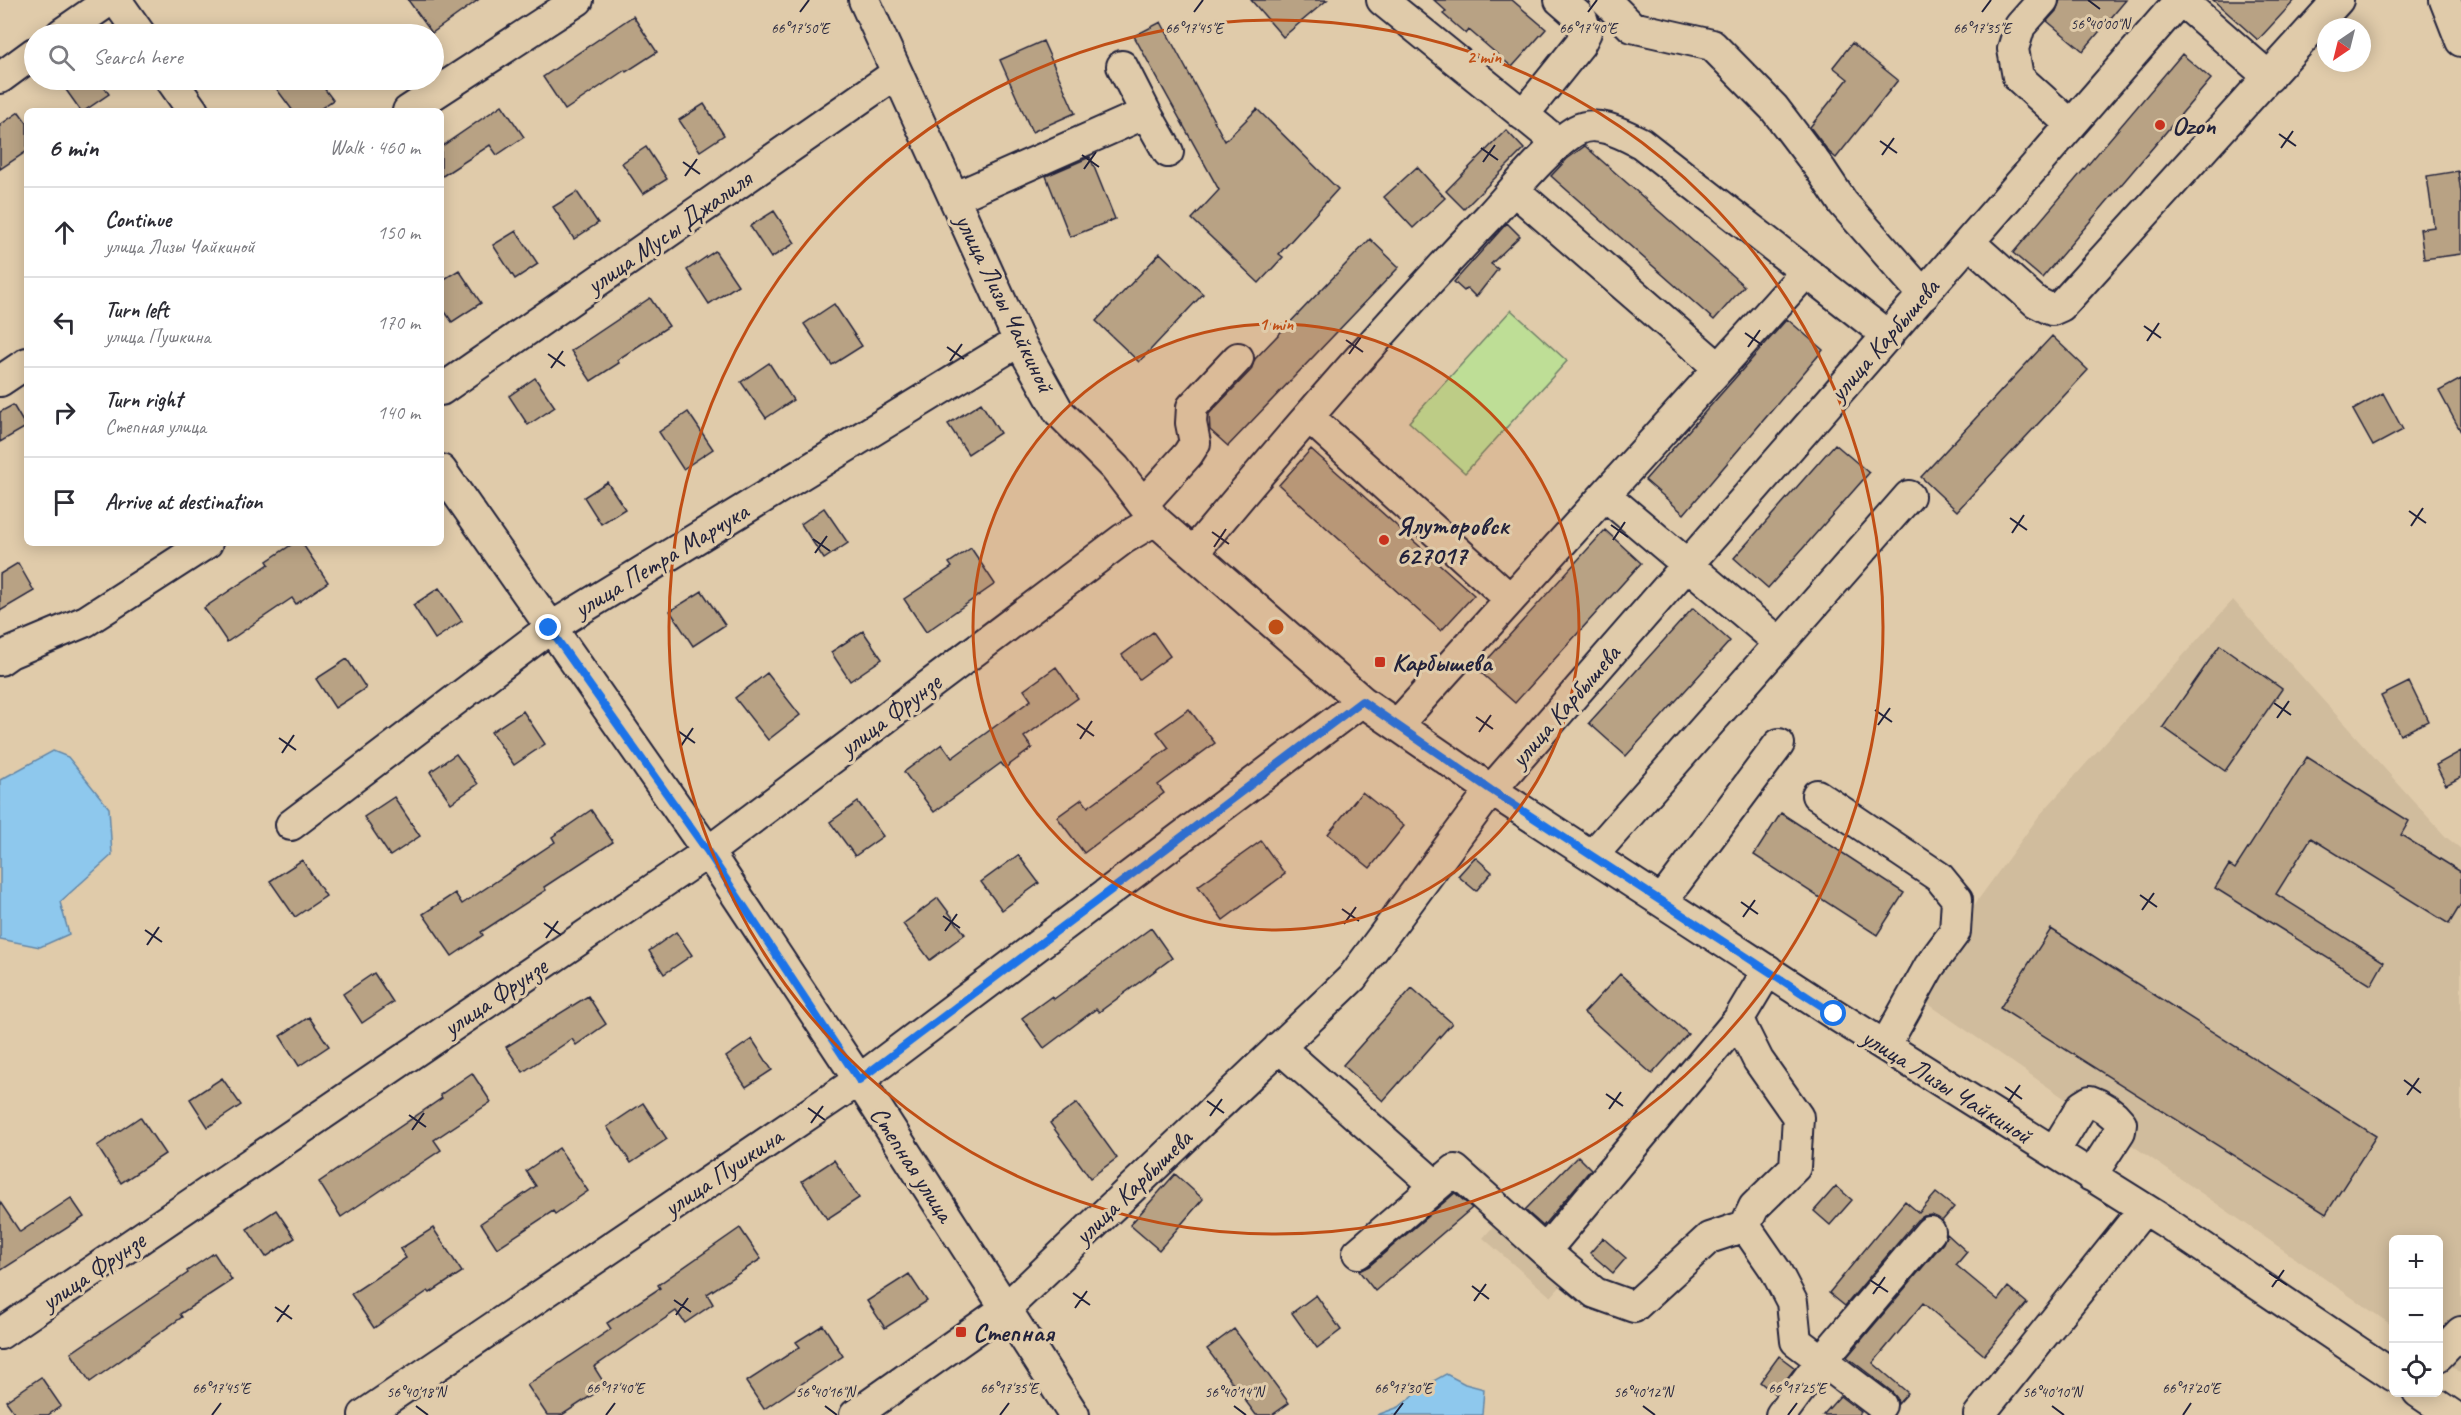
<!DOCTYPE html>
<meta charset="utf-8">
<style>
:root{--surface:#fff;--page:#f2f2f3;--text:#2b2b33;--muted:#7c7c81;--line:#e1e1e2}
body{margin:0;font-family:Caveat,sans-serif;background:var(--page);color:var(--text)}
.controls{position:absolute;right:18px;bottom:18px;display:grid;overflow:hidden;border-radius:9px;box-shadow:0 3px 15px #0003}
.controls button{width:54px;height:54px;display:grid;place-items:center;padding:0;border:0;border-bottom:2px solid var(--line);background:var(--surface);color:var(--text);font:30px sans-serif}
.compass{position:absolute;left:2317px;top:18px;width:54px;height:54px;border-radius:50%;background:var(--surface);box-shadow:0 3px 15px #0003;rotate:215deg}
.stop{position:absolute;width:18px;height:18px;margin:-14px;border:4px solid #1a73e8;border-radius:50%;background:#fff}
.stop.end{background:#1a73e8;border-color:#fff;box-shadow:0 2px 6px #0008}
.list{margin:0;padding:0;list-style:none}
h2{display:flex;justify-content:space-between;align-items:center;height:78px;margin:0;padding:0 24px;font-size:26px}
h2 small{font-size:20px;font-weight:400;color:var(--muted)}
.list li{display:grid;grid-template-columns:39px 1fr auto;gap:18px;align-items:center;box-sizing:border-box;height:90px;padding:0 24px;border-top:2px solid var(--line)}
.list b{display:block;font-size:22px;white-space:nowrap}
.list p{margin:0;font-size:20px;white-space:nowrap;color:var(--muted)}
.list em{font-size:20px;font-style:normal;color:var(--muted)}
.icon{flex:none;width:33px;height:33px;fill:none;stroke:currentColor;stroke-width:2;stroke-linecap:round;stroke-linejoin:round}
.map{position:relative;flex:none;width:2461px;height:1415px;overflow:hidden}
.search{position:absolute;background:var(--surface);box-shadow:0 3px 15px #0003;left:24px;top:24px;width:420px;height:66px;display:flex;align-items:center;gap:15px;box-sizing:border-box;padding:0 21px;border-radius:33px;color:var(--muted);font-size:22px}
.panel{position:absolute;background:var(--surface);box-shadow:0 3px 15px #0003;left:24px;top:108px;width:420px;height:438px;border-radius:9px}
.map>svg:first-child{display:block}
.built{fill:#d0bc9d}
.green{fill:#bede96;stroke:#708068;stroke-width:1.5}
.water{fill:#8ec8ed;stroke:#6386a6;stroke-width:1.5}
.building{fill:#b8a284;stroke:#22223b;stroke-width:1.5}
.lines{fill:none;stroke-linecap:round;stroke-linejoin:round}
.minor-casing{stroke:#22223b;stroke-width:34}
.minor{stroke:#e0cbaa;stroke-width:30}
.route{stroke:#1a73e8;stroke-width:8}
.ticks{fill:none;stroke:#22223b;stroke-width:2}
.ring{fill:none;stroke:#c04e15;stroke-width:3}
.poi-dot{fill:#c8321e;stroke:#e0cbaa;stroke-width:2}
.labels{text-anchor:middle;dominant-baseline:central;stroke-width:6;stroke-linejoin:round;paint-order:stroke}
.poi-label{font-size:26px;font-weight:bold;fill:#22223b;stroke:#e0cbaa;text-anchor:start}
.street-label{font-size:26px;fill:#22223b;stroke:#e0cbaa}
.ticks-label{font-size:15px;text-anchor:middle;fill:#22223b;stroke:#e0cbaa;stroke-width:6;stroke-linejoin:round;paint-order:stroke}
.centre{fill:#c04e15;stroke:#e0cbaa;stroke-width:3}
.ring-label{font-size:18px;text-anchor:middle;font-weight:bold;fill:#c04e15;stroke:#e0cbaa;stroke-width:6;stroke-linejoin:round;paint-order:stroke}
</style>
<div class="map">
<svg width="2461" height="1415" viewBox="0 0 2461 1415">
<rect width="100%" height="100%" fill="#e0cbaa"/>
<filter id="ink" filterUnits="userSpaceOnUse"><feTurbulence type="fractalNoise" baseFrequency=".0167" numOctaves="2"/><feDisplacementMap in="SourceGraphic" scale="12" xChannelSelector="R" yChannelSelector="G"/><feConvolveMatrix kernelMatrix="1 2 1 2 8 2 1 2 1" color-interpolation-filters="sRGB"/></filter>
<g filter="url(#ink)">
<!-- built -->
<path class="built" d="M2233 600 2446 837 2461 849V1373L2439 1357 2438 1240H2394L2393 1326 1911 992 2039 816Z
M1498 1221 1566 1280 1551 1297 1483 1238Z"/>
<!-- green -->
<path class="green" d="M1511 310 1567 361 1465 473 1409 422Z"/>
<!-- water -->
<path class="water" d="M53 751 68 757 109 808 112 855 60 902 69 934 40 947 0 939V780Z
M1446 1374 1465 1384 1484 1389 1482 1415H1377L1399 1407 1426 1385Z"/>
<!-- building -->
<path class="building" d="M408 0H478L432 33Z
M1251 0H1327L1283 37Z
M1434 0H1512L1546 29 1512 67 1469 30 1466 34 1443 14 1446 11Z
M2060 0H2126L2083 51 2047 21 2056 11Z
M2213 0H2295L2258 40Z
M633 16 657 52 626 72 625 70 565 110 543 77Z
M1161 22 1225 141 1257 109 1338 189 1279 254 1283 257 1259 283 1192 219 1219 190 1134 36Z
M1043 41 1075 113 1032 132 1000 60Z
M1852 43 1898 80 1836 158 1829 152 1810 127 1848 79 1833 67Z
M2182 54 2211 79 2042 278 2013 253Z
M59 80H99L109 94 84 111H81Z
M270 80H318L333 100 317 111H293Z
M704 104 724 135 700 151 679 120Z
M502 105 524 137 497 155 490 145 441 177V147Z
M19 112 27 123V151L0 169V125Z
M1506 130 1524 149 1464 209 1446 191Z
M1585 146 1744 286 1714 320 1551 176 1567 159Z
M646 147 667 179 643 194 622 163Z
M1090 157 1115 219 1070 237 1046 176Z
M1417 167 1445 198 1413 228 1384 197Z
M2458 171 2461 193V254L2424 259 2420 229 2434 227 2427 176Z
M577 192 598 223 574 239 553 207Z
M774 211 795 243 771 258 750 226Z
M1507 223 1520 236 1491 264 1498 269 1476 297 1467 288 1464 291 1454 282Z
M516 231 538 264 515 279 493 245Z
M1370 239 1399 267 1228 446 1210 430 1209 414 1251 370 1255 359Z
M715 251 738 285 709 304 687 270Z
M1160 253 1203 294 1139 362 1096 321Z
M459 270 481 303 452 322 441 306V281Z
M650 298 669 326 617 360 619 363 591 381 571 351Z
M834 304 862 346 832 365 804 324Z
M1787 319 1823 350 1684 514 1645 480Z
M2052 336 2088 370 1957 511 1921 477Z
M769 363 793 400 766 418 741 382Z
M535 378 555 407 528 425 509 396Z
M2461 379V432L2439 391Z
M2383 393 2403 430 2373 446 2353 410Z
M981 403 1000 433 968 454 948 424Z
M13 405 26 427 0 442V412Z
M688 412 713 449 683 469 659 432Z
M1835 444 1869 473 1768 588 1734 558Z
M1311 449 1474 595 1441 631 1279 485Z
M607 482 625 509 601 524 584 497Z
M824 508 848 543 824 559 801 524Z
M1605 530 1641 563 1515 703 1478 670Z
M294 543H302L328 582 296 604 292 598 227 642 204 608 269 564 267 561Z
M971 548 995 584 926 632 904 599 952 567 949 563Z
M18 563 34 591 0 611V574Z
M439 588 462 621 435 639 413 605Z
M702 591 725 625 693 646 670 611Z
M1693 608 1730 641 1626 756 1589 723Z
M863 631 882 659 850 681 831 652Z
M1153 632 1170 656 1139 679 1122 655Z
M2220 645 2282 689 2225 771 2163 727Z
M347 659 366 688 335 708 316 679Z
M1056 667 1078 698 1024 737 1032 748 1005 768 1001 763 934 812 904 772 942 744 952 758 1031 700 1024 690Z
M767 673 800 715 768 740 735 698Z
M2409 682 2428 721 2400 735 2381 696Z
M1189 709 1215 743 1158 785 1164 793 1084 853 1057 817 1082 799 1088 807 1169 748 1157 732Z
M523 711 545 744 514 765 491 732Z
M2461 751V777L2446 785 2436 765Z
M456 754 478 784 451 803 430 772Z
M2307 757 2409 821 2401 835 2461 872V904L2449 924 2311 838 2276 894 2384 962 2371 985 2215 888 2229 865 2235 869Z
M1362 792 1404 826 1370 868 1328 834Z
M394 797 420 836 390 856 364 817Z
M858 802 883 836 855 856 830 822Z
M591 810 613 842 544 887 546 890 481 932 483 935 452 956 423 914 455 893 462 904 555 842 552 837Z
M1781 813 1904 893 1877 935 1754 855Z
M1261 841 1285 874 1223 920 1198 886Z
M1018 855 1039 883 1002 910 981 882Z
M1475 857 1492 872 1476 891 1458 876Z
M302 860 326 896 295 917 270 881Z
M938 898 965 934 930 960 903 924Z
M1151 928 1172 958 1099 1012 1096 1009 1044 1048 1022 1018 1052 996 1054 999Z
M2051 929 2376 1136 2326 1214 2000 1008Z
M676 932 692 955 664 974 649 951Z
M374 973 393 1002 362 1023 343 994Z
M1620 974 1688 1034 1652 1074 1584 1013Z
M1412 988 1452 1023 1383 1101 1343 1065Z
M588 996 606 1024 576 1045 572 1039 523 1072 506 1047Z
M309 1017 329 1046 299 1066 280 1036Z
M752 1039 772 1070 746 1087 726 1057Z
M472 1073 491 1102 434 1140 441 1150 341 1217 319 1182 442 1098 440 1095Z
M222 1078 241 1105 208 1127 190 1099Z
M643 1103 667 1139 631 1163 607 1127Z
M1077 1103 1117 1158 1090 1178 1050 1123Z
M140 1117 165 1154 121 1183 97 1146Z
M559 1148 588 1191 555 1214 553 1211 497 1248 481 1223 536 1186 526 1171Z
M1578 1156 1591 1169 1543 1226 1525 1210Z
M834 1160 859 1198 827 1219 802 1181Z
M1175 1174 1203 1199 1159 1250 1130 1225Z
M1836 1186 1852 1200 1830 1225 1814 1211Z
M1455 1193 1472 1208 1375 1291 1359 1271 1369 1266Z
M1936 1193 1954 1207 1942 1221 1932 1215 1924 1216 1917 1220 1845 1306 1829 1293 1905 1201 1919 1213Z
M71 1198 84 1217 0 1271V1202L20 1232Z
M276 1210 295 1238 266 1257 247 1229Z
M433 1228 462 1272 430 1293 428 1291 374 1328 351 1294 406 1258 400 1249Z
M740 1228 761 1259 707 1294 713 1304 685 1323 676 1311 594 1367 606 1386 562 1415H547L527 1385 611 1329 607 1323 660 1288 658 1285Z
M1947 1234 1967 1252 1956 1265 1998 1300 2008 1287 2027 1303 1984 1355 1923 1303 1873 1363 1908 1393 1898 1404 1897 1398 1891 1391 1847 1357 1943 1243Z
M1603 1238 1626 1258 1613 1273 1590 1253Z
M214 1253 232 1280 180 1314 182 1317 90 1382 71 1353 188 1273 187 1271Z
M909 1274 927 1301 885 1328 867 1301Z
M1316 1295 1341 1330 1317 1348 1292 1313Z
M823 1325 843 1356 764 1409 746 1382 800 1347 796 1342Z
M1234 1329 1289 1403 1272 1415H1256L1207 1349Z
M1779 1356 1795 1368 1775 1394 1760 1382Z
M41 1377 61 1406 48 1415H16L6 1401Z
M1840 1396 1861 1412 1858 1415H1823Z"/>
<g class="lines">
<!-- minor casing -->
<g class="minor-casing">
<path id="minor" d="M116 0 140 34
M864 0 1019 341 1059 412 1115 468 1155 520 1362 701 1491 790 1834 1014 2164 1221 2394 1376
M1382 0 1558 143
M1605 0 1632 27 1712 45 1774 108 1821 170 1843 203 1924 295
M2043 0 2020 26 2013 49 2018 77 2071 125
M2181 0 2269 77
M2445 0 2461 41
M61 34 110 0
M0 78 34 53
M171 80 193 111
M408 111 578 0
M1146 113 1168 152
M1523 115 1580 44 1586 32 1582 19 1560 0
M1514 190 1719 368
M954 198 1146 113 1122 66
M1969 242 2036 302 2052 310 2061 306 2338 0
M0 381 27 363
M441 390 897 73
M1309 417 1510 599
M441 470 708 852 859 1080 1074 1415
M1143 504 1188 454 1195 443 1191 423 1192 407 1238 358
M1193 553C1288 438 1387 324 1490 216 1511 193 1551 144 1577 130 1596 119 1623 134 1641 143L1888 336
M1780 643 1909 496
M0 660 10 653 86 621 207 543
M1397 725 1806 272
M1817 795 1939 877 1957 899 1955 932 1929 967 1885 1046
M291 825 550 628 1019 341
M1592 856 1780 643 1605 495
M1662 901 1779 744
M1768 970 1738 1020 1758 1060 1798 1117 1795 1167 1754 1207 1745 1226 1776 1271 1792 1302 1796 1341 1881 1405
M1738 1020 1545 1251 1595 1293 1634 1307 1709 1238 1745 1226
M1279 1047 1436 1186
M2054 1152 2082 1106 2090 1101C2102 1105 2113 1113 2121 1123L2120 1131 2091 1176
M1358 1253 1455 1170 1545 1251
M0 1334 708 852 1123 539 1155 520
M2438 1356 2461 1332
M2418 1392 2452 1415
M364 1415 859 1080 1362 701
M855 1415 1005 1309 1352 978 1491 790 2180 0
M1781 1415 1821 1361 1930 1232
M1979 1415 2144 1209"/>
</g>
<!-- minor -->
<use href="#minor" class="minor"/>
</g>
</g>
<g class="lines" filter="url(#ink)">
<!-- route -->
<path class="route" d="M549 628 708 852 859 1080 1362 701 1491 790 1834 1014"/>
</g>
<!-- ticks -->
<path class="ticks" d="M2088 0 2100 9M800 12 809 0M1194 12 1203 0M1588 12 1597 0M1982 12 1991 0M2279 134 2296 146M1880 141 1897 153M1481 148 1498 160M2281 148 2293 131M1082 155 1099 167M1882 155 1894 138M683 162 700 174M1483 162 1495 145M1084 169 1096 152M685 176 697 159M2144 326 2161 338M1745 333 1762 345M1346 340 1363 352M2147 341 2159 323M947 347 964 359M1748 347 1760 330M548 354 565 366M1349 354 1361 337M950 361 962 344M551 368 563 351M2409 511 2426 523M2010 518 2027 530M1611 525 1628 537M2411 526 2423 508M1212 532 1229 544M2012 533 2024 515M813 539 830 551M1613 540 1625 522M1214 547 1226 529M815 553 827 536M2274 703 2291 715M1875 710 1892 722M1476 717 1493 729M2277 718 2289 701M1077 724 1094 736M1878 725 1890 708M678 731 695 743M1479 732 1491 715M279 738 296 750M1080 739 1092 721M681 746 693 728M282 753 294 735M2140 895 2157 907M1741 902 1758 914M1342 909 1359 921M2142 910 2154 893M943 916 960 928M1743 917 1755 900M544 923 561 935M1344 924 1356 907M145 930 162 942M945 931 957 914M546 938 558 921M147 945 159 927M2404 1080 2421 1093M2005 1087 2022 1099M1606 1094 1623 1106M2407 1095 2419 1078M1207 1101 1224 1113M2008 1102 2020 1085M808 1108 825 1120M1609 1109 1621 1092M409 1115 426 1127M1210 1116 1222 1099M811 1123 823 1106M412 1130 424 1113M2269 1273 2287 1285M1870 1280 1888 1292M1472 1286 1489 1299M2272 1287 2284 1270M1073 1293 1090 1305M1873 1294 1885 1277M674 1300 691 1312M1474 1301 1486 1284M275 1307 292 1319M1075 1308 1087 1291M676 1315 688 1298M277 1322 289 1305M416 1406 428 1415M825 1406 837 1415M1234 1406 1246 1415M1643 1406 1655 1415M2052 1406 2064 1415M212 1415 221 1403M606 1415 615 1403M1000 1415 1009 1403M1394 1415 1403 1403M1788 1415 1797 1403M2183 1415 2191 1403"/>
<!-- distance rings -->
<circle cx="1276" cy="627" r="303" fill="#c04e15" fill-opacity=".12"/>
<g class="ring">
<circle cx="1276" cy="627" r="303"/>
<circle cx="1276" cy="627" r="607"/>
</g>
<!-- markers -->
<g class="poi-dot">
<circle cx="2160" cy="125" r="6"/>
<circle cx="1384" cy="540" r="6"/>
<rect x="1374" y="656" width="12" height="12" rx="3"/>
<rect x="955" y="1326" width="12" height="12" rx="3"/>
</g>
<g class="labels">
<!-- poi labels -->
<g class="poi-label">
<text x="2172" y="125">Ozon</text>
<text x="1396" y="525">Ялуторовск<tspan x="1396" dy="30">627017</tspan></text>
<text x="1392" y="662">Карбышева</text>
<text x="973" y="1332">Степная</text>
</g>
<!-- street labels -->
<g class="street-label">
<text transform="translate(669 232) rotate(-35)">улица Мусы Джалиля</text>
<text transform="translate(1005 303) rotate(64)">улица Лизы Чайкиной</text>
<text transform="translate(1884 340) rotate(-49)">улица Карбышева</text>
<text transform="translate(661 560) rotate(-31)">улица Петра Марчука</text>
<text transform="translate(1565 706) rotate(-49)">улица Карбышева</text>
<text transform="translate(890 715) rotate(-37)">улица Фрунзе</text>
<text transform="translate(495 997) rotate(-34)">улица Фрунзе</text>
<text transform="translate(1947 1086) rotate(32)">улица Лизы Чайкиной</text>
<text transform="translate(912 1164) rotate(57)">Степная улица</text>
<text transform="translate(723 1172) rotate(-34)">улица Пушкина</text>
<text transform="translate(1133 1187) rotate(-44)">улица Карбышева</text>
<text transform="translate(93 1271) rotate(-34)">улица Фрунзе</text>
</g>
</g>
<g class="ticks-label">
<text x="2100" y="29">56°40'00"N</text>
<text x="800" y="33">66°17'50"E</text>
<text x="1194" y="33">66°17'45"E</text>
<text x="1588" y="33">66°17'40"E</text>
<text x="1982" y="33">66°17'35"E</text>
<text x="221" y="1393">66°17'45"E</text>
<text x="615" y="1393">66°17'40"E</text>
<text x="1009" y="1393">66°17'35"E</text>
<text x="1403" y="1393">66°17'30"E</text>
<text x="1797" y="1393">66°17'25"E</text>
<text x="2191" y="1393">66°17'20"E</text>
<text x="416" y="1397">56°40'18"N</text>
<text x="825" y="1397">56°40'16"N</text>
<text x="1234" y="1397">56°40'14"N</text>
<text x="1643" y="1397">56°40'12"N</text>
<text x="2052" y="1397">56°40'10"N</text>
</g>
<circle cx="1276" cy="627" r="9" class="centre"/>
<g class="ring-label">
<text x="1484" y="63">2 min</text>
<text x="1276" y="330">1 min</text>
</g>
</svg>
<div class="controls">
<button>+</button>
<button>−</button>
<button><svg class="icon" aria-label="locate" viewBox="0 0 24 24"><circle cx="12" cy="12" r="6"/><path d="M12 2v4M12 18v4M2 12h4M18 12h4"/></svg></button>
</div>
<svg class="compass" viewBox="-18 -18 36 36"><path d="M0-13l5 13h-10z" fill="#e53935"/><path d="M0 13l5-13h-10z" fill="#7c7c81"/></svg>
<div class="stop" style="left:1834px;top:1014px"></div>
<div class="stop end" style="left:549px;top:628px"></div>
<div class="search"><svg class="icon" aria-label="search" viewBox="0 0 24 24"><circle cx="10" cy="10" r="6"/><path d="M15 15l6 6"/></svg>Search here</div>
<section class="panel">
<h2>6 min<small>Walk · 460 m</small></h2>
<ul class="list">
<li><svg class="icon" aria-label="ahead" viewBox="0 0 24 24"><path d="M12 20V5M6 11l6-6 6 6"/></svg><div><b>Continue</b><p>улица Лизы Чайкиной</p></div><em>150 m</em></li>
<li><svg class="icon" aria-label="left" viewBox="0 0 24 24"><path d="M17 20v-9H6M10 6l-5 5 5 5"/></svg><div><b>Turn left</b><p>улица Пушкина</p></div><em>170 m</em></li>
<li><svg class="icon" aria-label="right" viewBox="0 0 24 24"><path d="M7 20v-9h11M14 6l5 5-5 5"/></svg><div><b>Turn right</b><p>Степная улица</p></div><em>140 m</em></li>
<li><svg class="icon" aria-label="arrive" viewBox="0 0 24 24"><path d="M6 21V4h12l-3 4 3 4H6"/></svg><div><b>Arrive at destination</b></div></li>
</ul>
</section>
</div>
